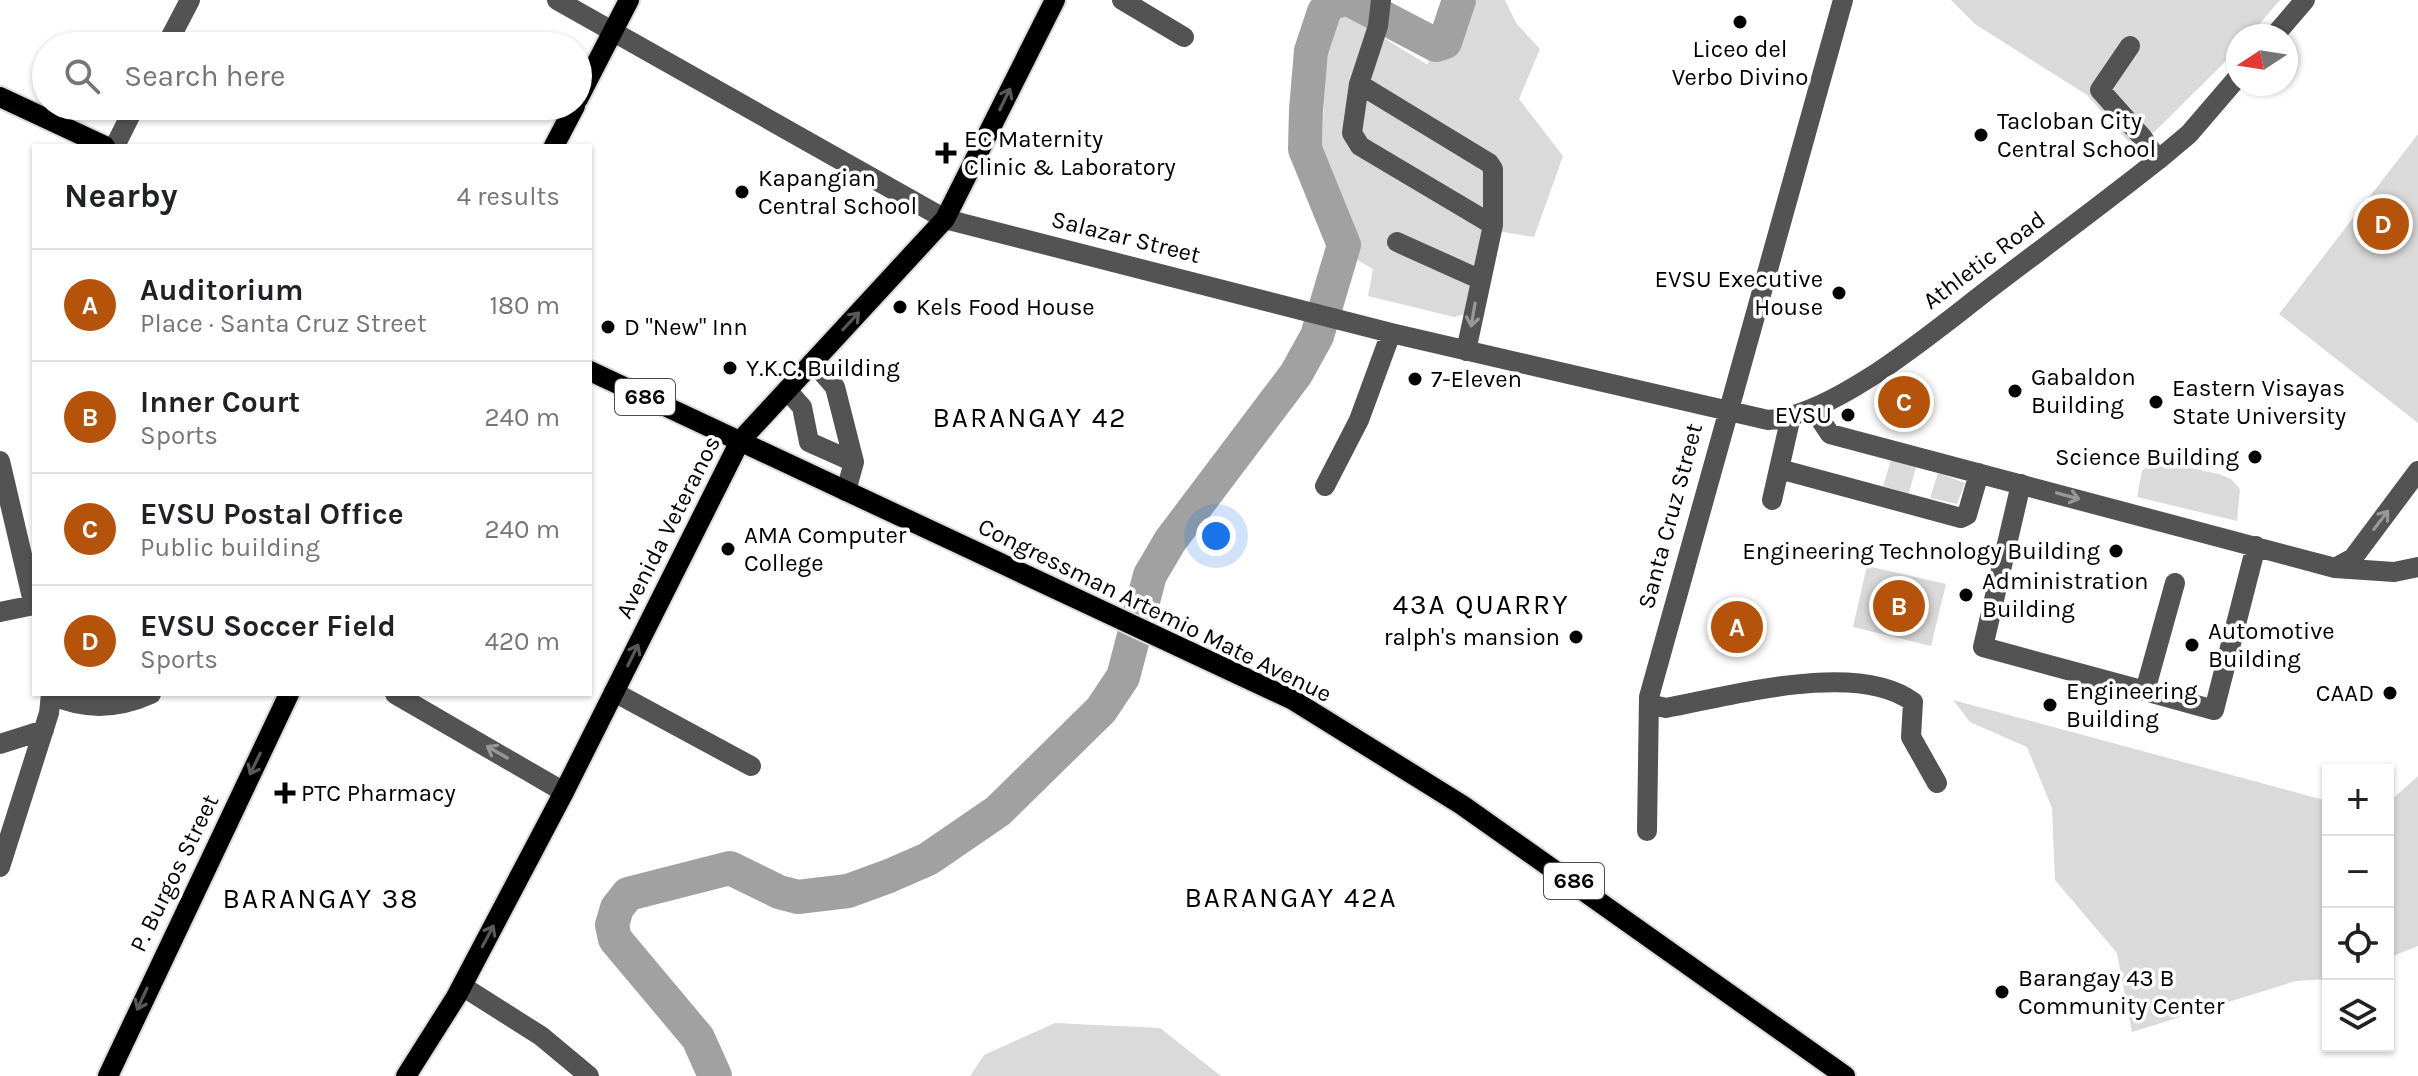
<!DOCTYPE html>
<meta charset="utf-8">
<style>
:root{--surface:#fff;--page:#f2f2f2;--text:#202124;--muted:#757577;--line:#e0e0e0;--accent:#b45309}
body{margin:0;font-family:Karla,sans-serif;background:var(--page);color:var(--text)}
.controls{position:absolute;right:24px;bottom:24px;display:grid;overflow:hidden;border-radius:0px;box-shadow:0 2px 6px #0004}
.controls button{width:72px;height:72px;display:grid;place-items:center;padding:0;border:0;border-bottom:2px solid var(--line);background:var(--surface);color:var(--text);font:40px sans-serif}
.compass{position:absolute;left:2226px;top:24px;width:72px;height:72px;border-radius:50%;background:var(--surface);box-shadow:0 2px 6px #0004;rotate:258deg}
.you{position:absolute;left:1216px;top:536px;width:28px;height:28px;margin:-20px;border:6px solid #fff;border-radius:50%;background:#1a73e8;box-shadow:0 0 0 12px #1a73e833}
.badge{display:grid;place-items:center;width:52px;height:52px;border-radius:50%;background:var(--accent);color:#fff;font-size:26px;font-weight:700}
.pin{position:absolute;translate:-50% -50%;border:4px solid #fff;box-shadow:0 2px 8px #0006}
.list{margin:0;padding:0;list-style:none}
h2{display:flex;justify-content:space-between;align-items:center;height:104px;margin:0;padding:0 32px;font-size:34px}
h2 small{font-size:26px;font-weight:400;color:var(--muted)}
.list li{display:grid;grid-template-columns:52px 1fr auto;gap:24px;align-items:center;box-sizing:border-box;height:112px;padding:0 32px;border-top:2px solid var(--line)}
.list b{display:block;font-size:30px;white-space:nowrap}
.list p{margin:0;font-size:26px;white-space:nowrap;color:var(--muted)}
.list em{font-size:26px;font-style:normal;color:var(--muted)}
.icon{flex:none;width:44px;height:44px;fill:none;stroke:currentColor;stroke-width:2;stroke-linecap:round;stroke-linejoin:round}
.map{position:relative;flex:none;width:2418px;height:1076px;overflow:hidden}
.search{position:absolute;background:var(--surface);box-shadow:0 2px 6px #0004;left:32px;top:32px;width:560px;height:88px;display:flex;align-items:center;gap:20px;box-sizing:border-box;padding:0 28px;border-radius:44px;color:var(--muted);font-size:30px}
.panel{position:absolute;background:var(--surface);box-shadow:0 2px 6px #0004;left:32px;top:144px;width:560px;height:552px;border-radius:0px}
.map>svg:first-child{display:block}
.green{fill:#dadada}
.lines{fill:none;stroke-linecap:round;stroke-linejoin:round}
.river{stroke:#a1a1a1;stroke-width:34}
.major-casing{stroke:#dbdbdb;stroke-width:24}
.minor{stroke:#535353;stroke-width:20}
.major{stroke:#000;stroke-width:20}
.oneway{stroke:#595959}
.oneway2{stroke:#989898}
.poi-dot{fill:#000;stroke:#fff;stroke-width:3}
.labels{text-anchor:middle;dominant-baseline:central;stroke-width:7;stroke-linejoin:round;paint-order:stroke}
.shield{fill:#fff;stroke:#4c4c4c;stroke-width:2}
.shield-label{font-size:22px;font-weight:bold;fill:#000}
.poi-label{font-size:24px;fill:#000;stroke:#fff;text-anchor:start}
.street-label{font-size:24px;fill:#000;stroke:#fff}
.quarter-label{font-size:28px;letter-spacing:2px;fill:#000;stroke:#fff}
</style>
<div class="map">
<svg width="2418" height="1076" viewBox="0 0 2418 1076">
<rect width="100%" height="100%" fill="#fff"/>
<!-- green -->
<path class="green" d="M1458 0H1505L1516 23 1540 49 1519 99 1563 156 1534 237 1497 231 1473 312 1454 317 1368 296 1373 269 1352 257 1321 171 1327 29 1346 15 1428 65 1429 53 1418 39Z
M1951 0H2280L2249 36H2238V48L2231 56 2136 150 2087 95 1975 24Z
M2418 134V423L2279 314Z
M1891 460 1916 467 1909 493 1883 486Z
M2153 460 2219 474 2231 479 2240 489 2237 521 2137 497 2142 471Z
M1938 473 1965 483 1957 504 1930 498Z
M1867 566 1946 584 1931 646 1853 627Z
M1953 700 2328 801V979L2296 981 2132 1032 2117 953 2055 880 2052 808 2027 747 1970 722Z
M2418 776V946L2388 958V803Z
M1055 1023 1160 1028 1221 1076H970L984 1055Z"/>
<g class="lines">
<!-- river -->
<path class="river" d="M1350 0 1436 45 1445 42 1459 0
M715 1076 698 1038 615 939 612 925 617 908 628 894 730 868 779 892 798 897 848 891 889 876 928 859 998 811 1101 710 1123 677 1150 575 1170 541 1296 374 1317 336 1344 245 1305 149 1306 110 1311 51 1324 12 1330 4 1341 0"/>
<!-- major casing -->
<g class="major-casing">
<path id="major" d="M0 97 105 146
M578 99 629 0
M554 146 575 106
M590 371 1293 700 1462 805 1845 1076
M108 1076 289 694
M406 1076 456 997 564 792 740 441 945 219 1055 0"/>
</g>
<!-- minor -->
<path class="minor" d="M557 0 945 219 1391 333 1768 420C1837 416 1941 325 1997 283 2051 242 2105 202 2158 160L2189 134 2238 77
M1122 0 1184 37
M1843 0 1649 697 1653 705 1666 708C1731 696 1857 660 1913 702L1911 737 1937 783
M2274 36 2305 0
M166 46 190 0
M2130 46 2100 90 2142 137 2158 160
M1359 84 1378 26 1381 0
M115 146 135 106
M1397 242 1479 279
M1466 351 1493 225V169L1489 163 1359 84 1352 133 1360 146 1493 225
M813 362 835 387 854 462 846 491
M787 390 802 407 809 442 854 462
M1824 404 1820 419 1830 434 2335 568 2353 558 2418 471
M0 461 34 606
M1779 469 1789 425
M2021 484 1983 647 2145 691 2175 583
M1325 486 1359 420 1391 333
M1772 500 1779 469 1961 518 1967 515 1979 473
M2335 568 2394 572 2418 567
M0 612 34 605
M2145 691 2214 710 2256 546
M614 692 751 766
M395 694 564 792
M51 695C84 710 118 709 151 694
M0 744 44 730
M1647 831 1649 697
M0 867 49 713 51 694
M462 986 541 1036 589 1076"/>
<!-- major -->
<use href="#major" class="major"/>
</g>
<!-- one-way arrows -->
<defs><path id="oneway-shaft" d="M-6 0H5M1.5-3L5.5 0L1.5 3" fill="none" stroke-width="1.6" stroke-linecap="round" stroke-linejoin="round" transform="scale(2)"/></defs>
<g class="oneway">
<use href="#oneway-shaft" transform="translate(1005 99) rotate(-64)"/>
<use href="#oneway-shaft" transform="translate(851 321) rotate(-47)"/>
<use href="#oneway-shaft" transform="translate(633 655) rotate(-64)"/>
<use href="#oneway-shaft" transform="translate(255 764) rotate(116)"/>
<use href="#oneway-shaft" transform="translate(488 936) rotate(-62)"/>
<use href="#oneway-shaft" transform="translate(142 999) rotate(115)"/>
</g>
<g class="oneway2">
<use href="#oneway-shaft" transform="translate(1473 315) rotate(100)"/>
<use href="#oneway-shaft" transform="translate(2068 496) rotate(15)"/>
<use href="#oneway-shaft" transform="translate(2381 520) rotate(-53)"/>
<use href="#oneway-shaft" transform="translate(497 752) rotate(-150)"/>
</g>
<!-- markers -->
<g class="poi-dot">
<circle cx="1740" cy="22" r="8"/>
<circle cx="1981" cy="135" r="8"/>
<path d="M942 141h8v8h8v8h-8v8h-8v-8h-8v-8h8z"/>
<circle cx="742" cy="192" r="8"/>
<circle cx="1839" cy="293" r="8"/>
<circle cx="900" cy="307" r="8"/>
<circle cx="608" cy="327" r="8"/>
<circle cx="730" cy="368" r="8"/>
<circle cx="1415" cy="379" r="8"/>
<circle cx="2015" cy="391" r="8"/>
<circle cx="2156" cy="402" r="8"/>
<circle cx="1848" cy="415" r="8"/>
<circle cx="2255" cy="457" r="8"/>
<circle cx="728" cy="549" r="8"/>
<circle cx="2116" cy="551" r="8"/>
<circle cx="1966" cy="595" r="8"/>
<circle cx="1576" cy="637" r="8"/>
<circle cx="2192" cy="645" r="8"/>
<circle cx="2390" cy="693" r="8"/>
<circle cx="2050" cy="705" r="8"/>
<path d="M281 781h8v8h8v8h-8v8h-8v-8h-8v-8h8z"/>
<circle cx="2002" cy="992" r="8"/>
</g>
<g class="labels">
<!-- shield labels -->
<g class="shield">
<rect x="615" y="379" width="60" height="36" rx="6"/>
<rect x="1544" y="863" width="60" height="36" rx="6"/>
</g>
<g class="shield-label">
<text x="645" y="397">686</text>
<text x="1574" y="881">686</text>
</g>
<!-- poi labels -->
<g class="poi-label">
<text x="1740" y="49" text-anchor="middle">Liceo del<tspan x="1740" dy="28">Verbo Divino</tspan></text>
<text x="1997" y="121">Tacloban City<tspan x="1997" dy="28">Central School</tspan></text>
<text x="964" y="139">EC Maternity<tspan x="964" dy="28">Clinic &amp; Laboratory</tspan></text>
<text x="758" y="178">Kapangian<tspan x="758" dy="28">Central School</tspan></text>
<text x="1823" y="279" text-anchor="end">EVSU Executive<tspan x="1823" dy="28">House</tspan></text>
<text x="916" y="307">Kels Food House</text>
<text x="624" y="327">D "New" Inn</text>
<text x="746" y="368">Y.K.C. Building</text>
<text x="2031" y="377">Gabaldon<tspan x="2031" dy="28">Building</tspan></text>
<text x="1431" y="379">7-Eleven</text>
<text x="2172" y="388">Eastern Visayas<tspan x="2172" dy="28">State University</tspan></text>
<text x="1832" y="415" text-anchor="end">EVSU</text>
<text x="2239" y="457" text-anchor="end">Science Building</text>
<text x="744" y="535">AMA Computer<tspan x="744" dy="28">College</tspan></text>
<text x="2100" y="551" text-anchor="end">Engineering Technology Building</text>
<text x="1982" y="581">Administration<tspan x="1982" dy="28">Building</tspan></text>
<text x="2208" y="631">Automotive<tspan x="2208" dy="28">Building</tspan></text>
<text x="1560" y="637" text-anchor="end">ralph's mansion</text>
<text x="2066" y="691">Engineering<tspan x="2066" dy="28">Building</tspan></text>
<text x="2374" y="693" text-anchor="end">CAAD</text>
<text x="301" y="793">PTC Pharmacy</text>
<text x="2018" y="978">Barangay 43 B<tspan x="2018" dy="28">Community Center</tspan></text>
</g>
<!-- street labels -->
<g class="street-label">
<text transform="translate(1126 237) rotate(14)">Salazar Street</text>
<text transform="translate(1984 260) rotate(-37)">Athletic Road</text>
<text transform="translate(1670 516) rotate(-75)">Santa Cruz Street</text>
<text transform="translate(668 527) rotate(-63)">Avenida Veteranos</text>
<text transform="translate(1155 610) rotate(26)">Congressman Artemio Mate Avenue</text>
<text transform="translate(174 873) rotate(-64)">P. Burgos Street</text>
</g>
<!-- quarter labels -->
<g class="quarter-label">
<text x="1030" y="417">BARANGAY 42</text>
<text x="1481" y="604">43A QUARRY</text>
<text x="1291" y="897">BARANGAY 42A</text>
<text x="321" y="898">BARANGAY 38</text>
</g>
</g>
</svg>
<div class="controls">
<button>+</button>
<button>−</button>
<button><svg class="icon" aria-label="locate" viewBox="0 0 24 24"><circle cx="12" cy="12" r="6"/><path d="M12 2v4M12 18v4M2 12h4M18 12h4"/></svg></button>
<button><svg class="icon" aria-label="layers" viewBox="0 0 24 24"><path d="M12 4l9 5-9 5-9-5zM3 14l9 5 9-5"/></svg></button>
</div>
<svg class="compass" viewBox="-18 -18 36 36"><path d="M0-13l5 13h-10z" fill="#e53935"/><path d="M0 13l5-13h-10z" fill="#757577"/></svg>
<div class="you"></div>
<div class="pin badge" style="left:1737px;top:627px">A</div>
<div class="pin badge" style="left:1899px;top:606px">B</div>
<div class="pin badge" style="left:1904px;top:402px">C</div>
<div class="pin badge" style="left:2383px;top:224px">D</div>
<div class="search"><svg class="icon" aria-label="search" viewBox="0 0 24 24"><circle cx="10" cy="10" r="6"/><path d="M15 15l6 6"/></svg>Search here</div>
<section class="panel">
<h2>Nearby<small>4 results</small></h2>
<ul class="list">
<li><span class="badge">A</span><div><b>Auditorium</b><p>Place · Santa Cruz Street</p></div><em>180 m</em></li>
<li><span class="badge">B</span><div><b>Inner Court</b><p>Sports</p></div><em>240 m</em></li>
<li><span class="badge">C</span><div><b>EVSU Postal Office</b><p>Public building</p></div><em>240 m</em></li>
<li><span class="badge">D</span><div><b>EVSU Soccer Field</b><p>Sports</p></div><em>420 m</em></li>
</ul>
</section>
</div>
